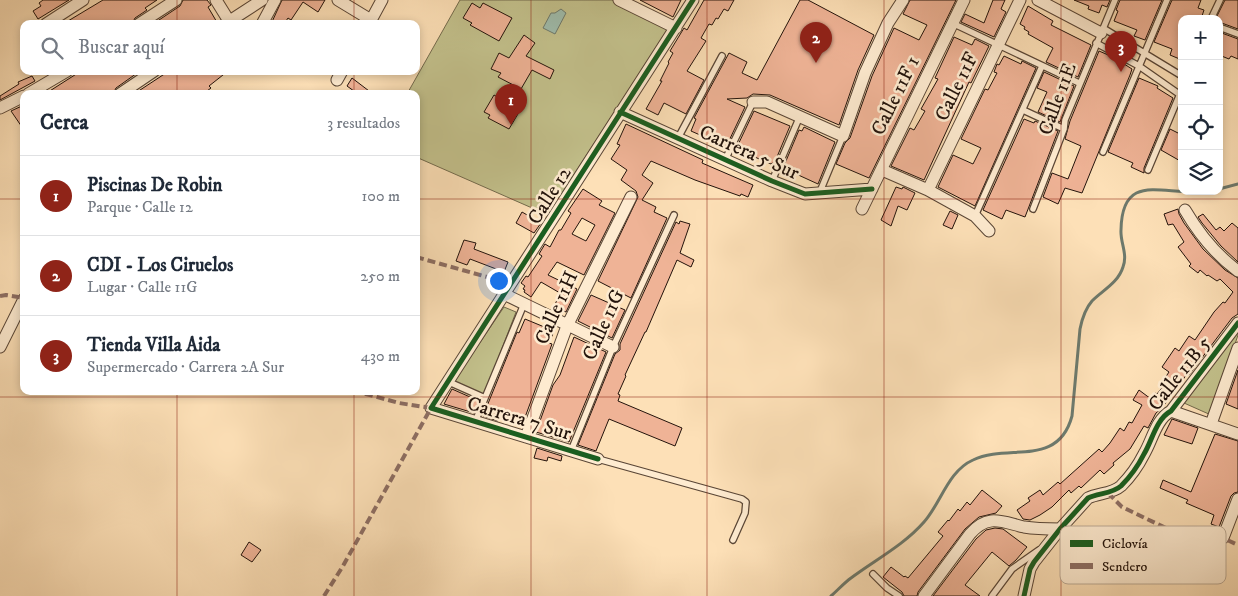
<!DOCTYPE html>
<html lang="es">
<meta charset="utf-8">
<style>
:root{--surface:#fff;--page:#f6f6f7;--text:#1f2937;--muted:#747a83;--line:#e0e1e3;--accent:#8f2418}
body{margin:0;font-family:"IM FELL DW Pica",serif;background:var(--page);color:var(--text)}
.controls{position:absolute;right:15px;top:15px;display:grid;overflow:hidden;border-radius:10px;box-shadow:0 2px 8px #0003}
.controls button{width:45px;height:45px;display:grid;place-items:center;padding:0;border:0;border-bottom:1px solid var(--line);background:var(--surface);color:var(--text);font:25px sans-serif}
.you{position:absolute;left:498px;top:280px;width:18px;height:18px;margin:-12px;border:4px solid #fff;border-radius:50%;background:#1a73e8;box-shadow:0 0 0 8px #1a73e833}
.badge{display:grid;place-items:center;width:32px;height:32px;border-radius:50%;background:var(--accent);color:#fff;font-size:16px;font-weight:700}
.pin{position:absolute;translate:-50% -41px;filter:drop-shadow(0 1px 2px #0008)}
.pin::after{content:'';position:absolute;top:26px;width:18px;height:15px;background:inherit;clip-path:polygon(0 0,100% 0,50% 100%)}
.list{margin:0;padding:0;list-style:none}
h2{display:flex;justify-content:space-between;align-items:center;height:65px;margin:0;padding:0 20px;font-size:21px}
h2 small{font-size:16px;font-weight:400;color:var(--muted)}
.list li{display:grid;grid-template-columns:32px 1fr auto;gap:15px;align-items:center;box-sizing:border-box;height:80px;padding:0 20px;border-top:1px solid var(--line)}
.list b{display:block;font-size:19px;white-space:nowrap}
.list p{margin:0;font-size:16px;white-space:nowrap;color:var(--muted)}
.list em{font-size:16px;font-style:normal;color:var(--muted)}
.icon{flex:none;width:28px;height:28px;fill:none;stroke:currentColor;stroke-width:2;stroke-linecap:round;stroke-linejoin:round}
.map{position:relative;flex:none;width:1238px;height:596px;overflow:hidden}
.search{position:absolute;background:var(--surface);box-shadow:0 2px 8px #0003;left:20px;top:20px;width:400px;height:55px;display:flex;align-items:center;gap:12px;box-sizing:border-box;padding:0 18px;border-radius:10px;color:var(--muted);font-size:19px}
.panel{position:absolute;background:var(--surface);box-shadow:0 2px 8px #0003;left:20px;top:90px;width:400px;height:305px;border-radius:10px}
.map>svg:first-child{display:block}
.green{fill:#c3c18c;stroke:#736a4c}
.water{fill:#9fbdad;stroke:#6d796c}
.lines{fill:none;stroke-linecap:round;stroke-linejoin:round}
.stream{stroke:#6d796c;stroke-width:3}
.building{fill:#efb396;stroke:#23130b;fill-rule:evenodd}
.lane-casing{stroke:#5a4636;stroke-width:8}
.street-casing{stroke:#5a4636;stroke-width:13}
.lane{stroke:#feebd0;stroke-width:5.5}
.street{stroke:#feebd0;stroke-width:11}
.quiet{stroke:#8d6e63;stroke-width:4;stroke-dasharray:8 4;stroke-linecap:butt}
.cycleway-casing{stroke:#feebd0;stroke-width:8}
.cycleway{stroke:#1b5e20;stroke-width:5}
.grid{fill:none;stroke:#8f2418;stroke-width:1;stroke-opacity:0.55}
.labels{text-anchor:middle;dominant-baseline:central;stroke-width:5;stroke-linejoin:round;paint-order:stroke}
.street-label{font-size:20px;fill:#23130b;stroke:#feebd0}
.key{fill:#feebd0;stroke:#bcaa95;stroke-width:1}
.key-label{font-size:14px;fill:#23130b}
</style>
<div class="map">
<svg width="1238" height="596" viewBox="0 0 1238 596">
<rect width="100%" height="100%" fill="#fde0b7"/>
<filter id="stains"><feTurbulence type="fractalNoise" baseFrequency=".004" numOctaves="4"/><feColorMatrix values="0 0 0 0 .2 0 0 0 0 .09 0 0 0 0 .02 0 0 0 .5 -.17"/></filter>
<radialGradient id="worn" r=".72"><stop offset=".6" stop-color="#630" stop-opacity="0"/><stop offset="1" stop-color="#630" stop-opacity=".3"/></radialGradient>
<!-- green -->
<path class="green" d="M460 0H612L669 27 548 215 416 157V94H407Z
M504 307 516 312 484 395 454 381Z
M1238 329V335L1211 415 1184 403Z"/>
<!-- water -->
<path class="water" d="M561 9 566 13 555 34 543 28 551 13H555Z"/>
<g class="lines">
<!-- stream -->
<path class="stream" d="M1219 189 1238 184
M831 596C838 590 844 583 851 578 875 560 904 545 924 522 941 503 948 471 973 460 1009 443 1058 468 1072 416L1080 329C1082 319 1085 309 1092 301 1103 290 1118 283 1123 267 1128 254 1120 242 1121 230 1122 169 1166 197 1204 191"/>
</g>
<!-- building -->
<path class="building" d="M43 0H69L38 19 33 11 41 6 39 3Z
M103 0H157L145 8 147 10 135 18 132 24H63Z
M183 0H207L211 5 208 7 218 24H153L180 6Z
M282 0H325L318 12 303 2 291 20 288 18 284 24H271Z
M640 0H681L673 17Z
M704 0H734L728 11 724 9 718 19 716 18 712 25 709 24 701 38 706 41 687 71 704 80 686 114 664 103 658 115 646 109 662 81H660L669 63 668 62 673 53 670 51 684 28 687 30Z
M800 0H808L874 35 858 70 839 125 770 95 753 94 747 98 727 99 745 107 727 145 725 146 691 131 696 119 694 118 729 53 747 62 742 73 757 80Z
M910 0H956L869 178 836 164 845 143 850 138 872 76 894 28 919 40 927 25 903 14Z
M993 0H1005L1001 9 1006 12 994 37 961 22 965 14 984 23Z
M1074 0H1110L1107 7 1102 5 1099 13 1088 9 1089 6Z
M1120 0H1162L1145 40 1134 36 1137 30 1114 21 1118 11 1116 10Z
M1172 0H1201L1198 8 1204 10 1201 19H1182V60L1170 55 1172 49 1154 42Z
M1225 0H1238V29L1219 22V19L1216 18Z
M472 3 480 8 483 3 512 18 499 41 470 25 472 23 463 18Z
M1028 6 1053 21 1051 25 1091 45 1078 77 1046 62 1053 48 1028 34 1029 32 1024 29 1025 27 1020 24Z
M1219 32 1238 39V59L1231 56 1229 59 1219 55Z
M524 35 535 43 526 56 554 70 550 79 532 70 521 89 498 77 501 73 491 69 499 53 509 58Z
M954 37 972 45 975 39 989 46 971 83 969 82 924 180 891 166 910 128 914 130 925 111 921 109 938 79 935 78Z
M1099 51 1113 57 1132 69 1130 75 1082 193 1065 188 1058 204 1043 197 1052 173 1068 179 1081 146 1065 139 1070 121Z
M1004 56 1021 64 1022 61 1036 68 975 206 938 187 953 155 973 164 981 148 961 139 985 89 988 90 997 73 994 72 997 64 999 65Z
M81 71H140L116 88 113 94H45Z
M169 71H228L209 86 211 88 203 94H134Z
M1044 72 1074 86 1060 122 1038 112 1047 92 1037 88Z
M32 76 35 81 0 100V96L19 84 18 82Z
M352 78 373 94H358L347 86Z
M1139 78 1158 86 1157 88 1173 98 1144 168V173L1131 167 1133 163 1108 152Z
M494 95 511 105 513 102 522 107 509 129 488 118 490 115 484 112Z
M24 105V130L11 111Z
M754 111 790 126 774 164 772 163 771 164 736 149Z
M1024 119 1034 123 1035 121 1058 131 1025 217 1006 210 1002 219 983 210Z
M626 124 703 160 702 163 753 185 748 197 741 194 740 196 695 180 651 161 642 175 653 183 642 200 656 207 654 212 667 218 631 298 598 281 638 197 636 191 621 180 627 170 611 159 620 145 617 144Z
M804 127 835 142 818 184 783 168 799 130 802 131Z
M1170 129 1182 135V162L1161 150Z
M896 187 902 189 903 187 915 193 907 210 898 206 891 226 881 220Z
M583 189 602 201 599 205 615 213 584 275 557 262 548 275 577 289 566 312 554 307 560 293 541 282 531 297 524 292 525 290 523 289 525 286 521 283 526 276 528 277 542 256 539 254 545 244 550 247 559 230H561L571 213 568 211ZM582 218 595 225 586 241 572 234Z
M1178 209 1179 214 1184 223 1203 249 1225 270 1238 278V314L1232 318 1189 375 1187 374 1162 408 1156 413 1148 428 1144 426 1130 449 1113 463 1114 465 1104 474 1100 470 1081 488 1079 486 1071 493 1069 490 1052 507 1040 515 1030 520 1023 519 1017 510 1030 501 1028 498 1040 490 1043 495 1058 482 1060 484 1099 449 1102 452 1110 443 1120 428 1124 431 1129 422 1132 423 1142 405 1133 400 1139 390 1151 399 1155 393 1157 394 1168 380 1165 378 1169 372 1162 367 1175 348 1179 351 1189 336 1195 340 1214 312 1223 302 1225 303 1233 292 1220 279 1217 281 1208 275 1207 276 1200 270 1198 273 1189 266 1191 264 1178 247 1184 242 1173 224 1168 225 1164 214Z
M950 211 958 215 952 229 943 225Z
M522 212 541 223 534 233 516 223Z
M1203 214 1216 230 1220 227 1224 231 1232 223 1238 228V262L1221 246 1202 223 1198 217Z
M680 221 690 224 680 253 694 260 691 267 677 260 646 332H645L625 375 626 376 618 394 620 395 618 401 682 428 675 446 609 419 596 451 578 445 615 354 620 350V344L676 222 679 224Z
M464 240 476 243 474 249 508 262 504 272 470 259 467 265 456 261Z
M591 295 625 310 612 338 578 321Z
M525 319 554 331 549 343 552 344 548 355 524 420 502 411 498 421 483 416 517 332 519 333Z
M574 337 606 352 569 442 536 432 553 385 560 375Z
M1238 370V409L1226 404Z
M452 389 479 401 474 413 444 404Z
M1172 419 1198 428 1192 444 1164 435Z
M1215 434 1238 441V492L1234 493 1231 496 1219 527 1211 524 1214 515 1186 503 1188 500 1160 488 1163 480 1191 492Z
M537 448 562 456 561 461 548 457 547 461 534 458Z
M982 490 1002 506 996 513 979 517 965 529 918 592 917 596H904L902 592 883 577 891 567 904 577 905 576 908 578 943 536 938 532 948 520 949 521 958 509 960 511 967 502 970 505Z
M995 528 1003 529 1027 547 1016 560 1009 566 992 552 965 585 980 596H933L976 539 986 530Z
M249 542 261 550 252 562 241 555Z"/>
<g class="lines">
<!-- lane casing -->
<g class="lane-casing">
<path id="lane" d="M1211 19 1220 0
M952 23 1079 83
M1219 27 1238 34
M1103 28 1182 76
M1096 43 1139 66 1179 94
M1023 110 1064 129
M678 138 722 56
M1103 152 1167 0
M725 160 753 102
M1148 170 1182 89
M772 181 800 116
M819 194 843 136
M1033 209 1064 129 1065 120 1115 0
M975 216 1042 66
M449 382 485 398
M475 422 524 304
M571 451 613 347 674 215
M598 459 742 499 746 502 745 513 733 540
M873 574 887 588 899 596
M992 596 1012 569 1039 550"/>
</g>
<!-- street casing -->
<g class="street-casing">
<path id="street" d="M216 0 229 21
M338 0 371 20
M619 0 676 28
M1038 0 1101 33
M46 24 83 0
M139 24 176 0
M225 24 262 0
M262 24 275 0
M369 24 382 0
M337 80 342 71
M28 94 67 71
M120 94 154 71
M753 102H767L843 136 865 73 888 23 903 0
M0 108 24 96
M620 112 772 181 805 194 872 189
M882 170 928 190 975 216 989 231
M928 190 1020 0
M862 209 964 0
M1185 210C1199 234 1216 255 1238 271
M506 295 613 347
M0 347 24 299
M1171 411 1238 434
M1211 424 1238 348
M526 437 567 326 631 197
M598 459 431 408 693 0
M1223 538 1238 499
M924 596 970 534C988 513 1002 522 1024 527 1036 529 1048 529 1060 529
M1024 596 1030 569 1034 562 1060 529 1088 498C1098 493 1112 494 1121 486 1130 477 1138 466 1144 454 1152 441 1156 419 1171 411L1238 323"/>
</g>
<!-- lane -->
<use href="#lane" class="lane"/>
<!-- street -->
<use href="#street" class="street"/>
<!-- quiet -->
<path class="quiet" d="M416 257 512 284
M0 296 6 295 24 298
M1108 493 1122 507 1172 531 1223 538 1238 545
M324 596 343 566 431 408 399 403 355 391"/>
<!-- cycleway casing -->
<g class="cycleway-casing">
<path id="cycleway" d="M620 112 772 181 805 194 872 189
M598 459 431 408 693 0
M1024 596 1030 569 1034 562 1060 529 1088 498C1098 493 1112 494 1121 486 1130 477 1138 466 1144 454 1152 441 1156 419 1171 411L1238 323"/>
</g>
<!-- cycleway -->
<use href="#cycleway" class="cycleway"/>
</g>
<!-- grid -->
<path class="grid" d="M177 0V24M354 0V24M531 0V596M707 0V596M884 0V596M1061 0V596M177 71V94M354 71V94M0 199H24M416 199H1238M177 391V596M354 391V596M0 397H1238"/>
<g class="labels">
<!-- street labels -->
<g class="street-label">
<text transform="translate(957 87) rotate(-64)">Calle 11F</text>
<text transform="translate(896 96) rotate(-64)">Calle 11F 1</text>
<text transform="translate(1058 99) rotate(-70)">Calle 11E</text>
<text transform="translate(749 153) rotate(24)">Carrera 5 Sur</text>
<text transform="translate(550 196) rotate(-58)">Calle 12</text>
<text transform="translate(557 308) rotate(-66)">Calle 11H</text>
<text transform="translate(604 325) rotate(-66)">Calle 11G</text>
<text transform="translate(1180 374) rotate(-52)">Calle 11B 5</text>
<text transform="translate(519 419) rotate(17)">Carrera 7 Sur</text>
</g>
</g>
<!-- legend -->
<rect x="1060" y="526" width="166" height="58" rx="8" class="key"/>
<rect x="1070" y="540" width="23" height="7" fill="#1b5e20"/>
<rect x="1070" y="563" width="23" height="6" fill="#8d6e63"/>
<g class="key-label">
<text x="1102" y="548">Ciclovía</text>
<text x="1102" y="571">Sendero</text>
</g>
<rect width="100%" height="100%" filter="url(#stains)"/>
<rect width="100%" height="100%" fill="url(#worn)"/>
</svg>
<div class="controls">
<button>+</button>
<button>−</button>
<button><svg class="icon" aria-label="locate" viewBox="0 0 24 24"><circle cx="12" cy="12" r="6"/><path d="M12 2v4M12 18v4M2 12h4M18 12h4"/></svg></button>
<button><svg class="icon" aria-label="layers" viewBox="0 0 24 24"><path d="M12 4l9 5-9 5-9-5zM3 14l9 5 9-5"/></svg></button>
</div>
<div class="you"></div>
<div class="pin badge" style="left:511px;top:125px">1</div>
<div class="pin badge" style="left:816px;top:63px">2</div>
<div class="pin badge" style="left:1121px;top:72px">3</div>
<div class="search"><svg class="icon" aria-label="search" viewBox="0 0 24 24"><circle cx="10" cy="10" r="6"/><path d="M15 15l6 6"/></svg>Buscar aquí</div>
<section class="panel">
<h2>Cerca<small>3 resultados</small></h2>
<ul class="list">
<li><span class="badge">1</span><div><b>Piscinas De Robin</b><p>Parque · Calle 12</p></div><em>100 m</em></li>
<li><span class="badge">2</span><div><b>CDI - Los Ciruelos</b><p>Lugar · Calle 11G</p></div><em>250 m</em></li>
<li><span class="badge">3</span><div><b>Tienda Villa Aida</b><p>Supermercado · Carrera 2A Sur</p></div><em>430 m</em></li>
</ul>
</section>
</div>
